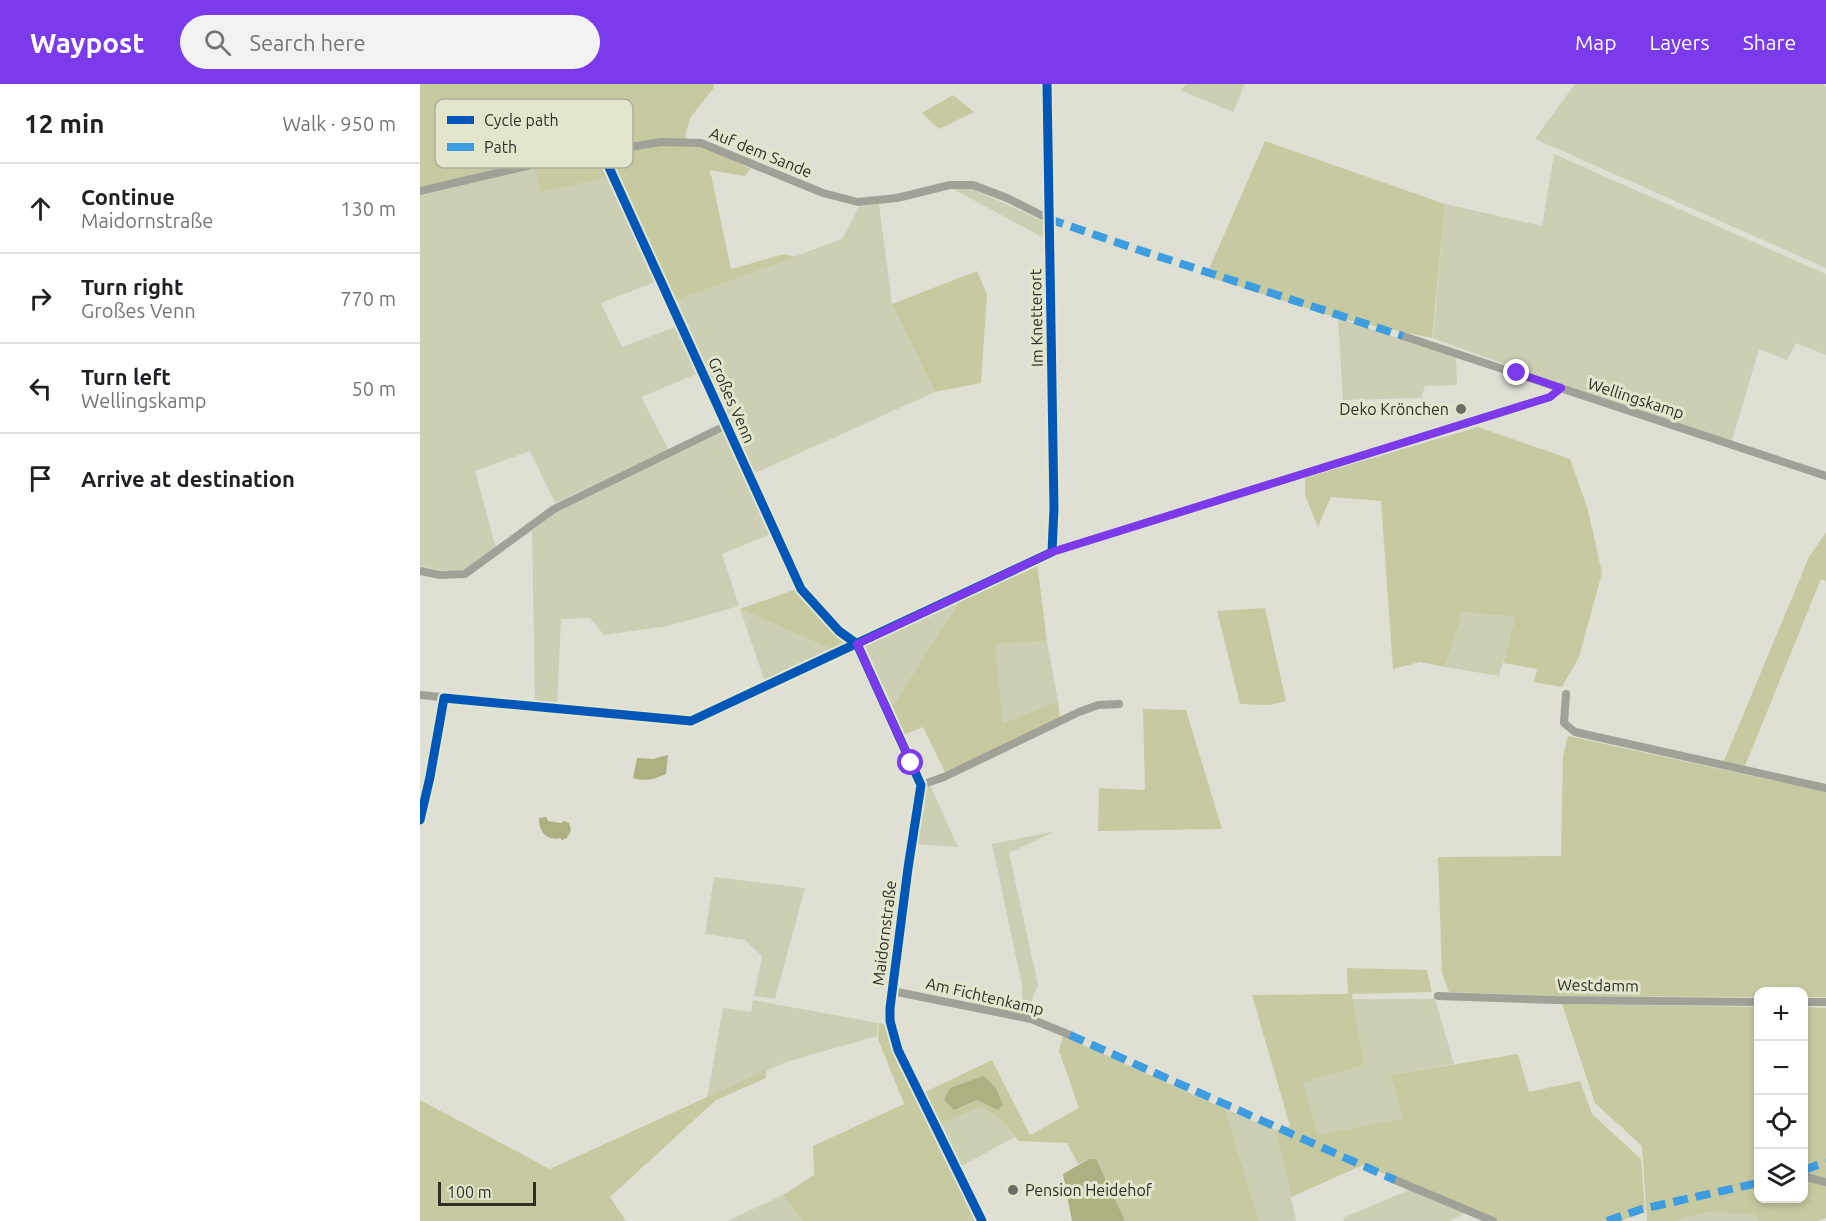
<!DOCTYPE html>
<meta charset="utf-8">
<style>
:root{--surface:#fff;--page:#f2f2f2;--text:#202124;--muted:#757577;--line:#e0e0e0;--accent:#7c3aed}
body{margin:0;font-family:Ubuntu,sans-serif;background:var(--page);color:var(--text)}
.controls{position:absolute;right:18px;bottom:18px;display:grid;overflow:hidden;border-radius:12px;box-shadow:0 3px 9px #0003}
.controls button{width:54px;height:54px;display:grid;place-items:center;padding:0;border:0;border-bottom:2px solid var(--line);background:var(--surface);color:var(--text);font:30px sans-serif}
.scale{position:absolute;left:18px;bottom:15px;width:98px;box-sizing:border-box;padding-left:6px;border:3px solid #2f3027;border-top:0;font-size:16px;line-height:21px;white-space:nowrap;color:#2f3027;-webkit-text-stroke:4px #e3e6cd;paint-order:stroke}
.stop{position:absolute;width:18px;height:18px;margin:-14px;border:4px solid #7c3aed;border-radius:50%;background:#fff}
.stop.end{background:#7c3aed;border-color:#fff;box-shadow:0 2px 6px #0008}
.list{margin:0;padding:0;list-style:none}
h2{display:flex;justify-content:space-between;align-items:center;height:78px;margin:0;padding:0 24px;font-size:26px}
h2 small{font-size:20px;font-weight:400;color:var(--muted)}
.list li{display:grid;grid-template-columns:39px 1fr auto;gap:18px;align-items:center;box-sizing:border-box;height:90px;padding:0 24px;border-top:2px solid var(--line)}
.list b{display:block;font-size:22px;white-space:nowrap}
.list p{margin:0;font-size:20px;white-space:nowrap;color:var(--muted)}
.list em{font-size:20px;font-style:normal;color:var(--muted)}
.icon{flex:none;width:33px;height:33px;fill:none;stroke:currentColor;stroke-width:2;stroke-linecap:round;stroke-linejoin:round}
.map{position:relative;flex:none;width:1406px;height:1137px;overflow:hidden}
header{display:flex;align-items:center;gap:36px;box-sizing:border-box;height:84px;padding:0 30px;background:var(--accent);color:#fff}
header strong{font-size:28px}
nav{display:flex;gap:33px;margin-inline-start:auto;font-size:21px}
.search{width:420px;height:54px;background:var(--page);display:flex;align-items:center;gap:15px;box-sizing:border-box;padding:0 21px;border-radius:33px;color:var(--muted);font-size:22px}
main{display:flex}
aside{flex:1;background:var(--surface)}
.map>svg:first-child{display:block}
.green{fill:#cccfb4}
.forest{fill:#c7caa1}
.water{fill:#adb080}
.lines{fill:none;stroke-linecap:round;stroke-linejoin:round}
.minor{stroke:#a0a197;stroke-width:8}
.quiet{stroke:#3d9de0;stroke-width:8;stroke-dasharray:15 8;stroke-linecap:butt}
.cycleway-casing{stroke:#e3e6cd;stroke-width:13}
.cycleway{stroke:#0057b8;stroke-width:9}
.route{stroke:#7c3aed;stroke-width:8}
.poi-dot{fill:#6d6e63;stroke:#e3e6cd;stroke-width:2}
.labels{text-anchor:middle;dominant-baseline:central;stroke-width:6;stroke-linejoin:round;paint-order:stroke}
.street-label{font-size:16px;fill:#2f3027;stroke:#e3e6cd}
.poi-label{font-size:16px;fill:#2f3027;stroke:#e3e6cd;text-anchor:end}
.key{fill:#e3e6cd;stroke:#adaf9b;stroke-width:1.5}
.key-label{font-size:16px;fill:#2f3027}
</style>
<header>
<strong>Waypost</strong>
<div class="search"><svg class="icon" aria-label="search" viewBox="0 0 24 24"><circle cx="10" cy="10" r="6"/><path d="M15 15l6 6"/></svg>Search here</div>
<nav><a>Map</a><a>Layers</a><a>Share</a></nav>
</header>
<main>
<aside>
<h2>12 min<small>Walk · 950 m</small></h2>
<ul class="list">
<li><svg class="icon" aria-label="ahead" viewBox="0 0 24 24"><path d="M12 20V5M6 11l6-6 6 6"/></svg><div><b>Continue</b><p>Maidornstraße</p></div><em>130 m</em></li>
<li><svg class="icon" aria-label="right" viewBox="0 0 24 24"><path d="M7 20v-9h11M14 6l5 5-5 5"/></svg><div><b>Turn right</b><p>Großes Venn</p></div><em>770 m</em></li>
<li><svg class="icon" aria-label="left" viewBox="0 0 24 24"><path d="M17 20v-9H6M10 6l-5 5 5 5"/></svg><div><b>Turn left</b><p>Wellingskamp</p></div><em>50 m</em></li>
<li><svg class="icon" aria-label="arrive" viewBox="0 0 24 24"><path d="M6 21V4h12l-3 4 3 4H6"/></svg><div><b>Arrive at destination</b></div></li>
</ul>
</aside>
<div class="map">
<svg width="1406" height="1137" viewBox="0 0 1406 1137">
<rect width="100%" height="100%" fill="#dfe0d3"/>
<!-- green -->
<path class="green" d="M767 0H825L813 28 760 6Z
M1155 0H1403L1406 3V184L1115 55Z
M1134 70 1406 190V271L1376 259 1367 276 1339 265 1312 357 1172 312 1013 254 1025 120 1122 142Z
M114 83 191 92 235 198 181 219 202 263 258 242 279 289 221 313 249 366 135 419 110 367 55 387 76 464 45 486H19L0 482V112Z
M531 104 553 105 625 138 626 155Z
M459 120 472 220 515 308 333 390 254 217 422 155 439 123Z
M918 234 1036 274 1037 301 1005 302 1001 314 923 316Z
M303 348 351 450 302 470 319 522 248 542 184 551 170 534 141 535 137 622 115 618 112 447 135 429Z
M542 514 471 624 441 562Z
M320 525 413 566 345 598Z
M1041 528 1095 533 1079 592 1025 583Z
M627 557 638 617 583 639 574 560Z
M510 701 538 763 496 760 505 703Z
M636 747 589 769 618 901 609 924 602 923V901L572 760Z
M294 793 385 804 355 915 334 912 342 872 325 856 285 850Z
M933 915H1015L1034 980 970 991 983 1034 898 1052 882 999 944 981Z
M333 916 458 939 457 952 366 978 287 1014 303 924 331 928Z
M560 1023 580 1035 595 1053 540 1083 518 1041Z
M805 1025 856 1046 876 1137H839Z
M989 1106 1045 1129 1030 1137H924L923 1134Z
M363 1111 383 1137H307Z
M1285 1128 1335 1130 1341 1137H1256Z"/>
<!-- forest -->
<path class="forest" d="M0 0H294L293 5 270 34 265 53 331 85 325 92 290 86 311 185 364 170 375 173 254 217 191 92 122 108 114 84 0 110Z
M533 11 554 28 519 45 502 29Z
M845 57 1025 120 1012 254 918 234 786 192Z
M557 187 567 211 561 299 515 308 472 220Z
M1058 343 1150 375 1168 426 1182 489 1159 573 1142 603 1114 598 1117 585 1083 579 1095 533 1042 528 1025 583 1000 578 973 585 961 417 911 413 898 443 885 411V394Z
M1406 448V497L1401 495 1325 682 1304 677 1389 473Z
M617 479 627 557 575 560 583 639 638 617 640 634 525 688 503 643 483 651 471 624 542 514Z
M377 505 428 558 413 566 320 525Z
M845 524 866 617 850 621 820 620 797 527Z
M723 625 766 626 802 745 678 747 679 704 725 706Z
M1148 652 1406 708V913H1384V908H1338V913L1139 912 1029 908 1022 889 1018 773 1141 772 1143 672Z
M927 884 1007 886 1012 908 932 910 944 981 883 999 898 1051 983 1034 970 991 1098 970 1109 1008 1160 997 1172 1030 1221 1075 1225 1128 1201 1137H1079L943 1081 871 1113 856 1046 870 1042 832 911 928 910Z
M1142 920 1338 923V1114H1384V923L1406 924V1134L1398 1137H1341L1334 1130 1285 1128 1256 1137H1227L1222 1062 1175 1019Z
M459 939 466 940 468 954 558 1137H383L363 1111 394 1091 393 1062 484 1020 458 955Z
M643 952 805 1025 839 1137H705L669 1075 658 1080 647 1059 599 1057 580 1035 560 1023 518 1041 503 1009 572 976 610 1051 659 1024 639 967Z
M346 986V994L296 1016 190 1113 206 1137H0V1016L130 1085Z"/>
<!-- water -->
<path class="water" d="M248 671 246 690C235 695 226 698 213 694L217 674 233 675Z
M126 733 128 737 141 739 144 737 149 739 151 746 147 754 142 756 140 754C125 757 119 747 119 734Z
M564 992 576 1004 583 1021 578 1026 557 1016 534 1026 524 1016 530 1004Z
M669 1075H676L705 1137H652L643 1090Z"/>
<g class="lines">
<!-- minor -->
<path class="minor" d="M627 0 634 424 632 468
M182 68 381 505 419 547 437 560 501 701 488 784 470 924V937L478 966 562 1137
M0 107 141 74 241 58 281 59 403 109 438 118 477 114 530 101H553L587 114 629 135
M983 252 1406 392
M0 487 20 491 45 490 134 425 307 341
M1146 610 1144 639 1155 648 1406 704
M0 611 271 637 632 468 1130 313 1141 304
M501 701 524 693 659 628 678 621 699 620
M0 736 10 693 24 614
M472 907 611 935 650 951
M1018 912 1136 916 1338 918
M1384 918H1406
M1384 1088 1386 1093 1406 1098
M975 1096 1073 1137"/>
<!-- quiet -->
<path class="quiet" d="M629 135 716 165 983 252
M650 951 975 1096
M1384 1086 1406 1078
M1187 1137 1222 1125 1338 1099"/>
<!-- cycleway casing -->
<g class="cycleway-casing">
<path id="cycleway" d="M182 68 381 505 419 547 437 560 501 701 488 784 470 924V937L478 966 562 1137
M0 736 10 693 24 614 271 637 632 468 634 424 627 0"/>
</g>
<!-- cycleway -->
<use href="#cycleway" class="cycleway"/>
</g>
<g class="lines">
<!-- route -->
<path class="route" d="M491 679 437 560 632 468 1130 313 1141 304 1097 289"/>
</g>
<!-- markers -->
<g class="poi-dot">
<circle cx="1041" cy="325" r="6"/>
<circle cx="593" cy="1106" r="6"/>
</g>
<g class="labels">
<!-- street labels -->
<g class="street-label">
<text transform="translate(341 68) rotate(22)">Auf dem Sande</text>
<text transform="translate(616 234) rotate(-91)">Im Knetterort</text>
<text transform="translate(1216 314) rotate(18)">Wellingskamp</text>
<text transform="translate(312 316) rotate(66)">Großes Venn</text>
<text transform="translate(464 849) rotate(-83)">Maidornstraße</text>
<text transform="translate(1178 901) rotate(1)">Westdamm</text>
<text transform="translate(565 912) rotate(13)">Am Fichtenkamp</text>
</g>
<!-- poi labels -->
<g class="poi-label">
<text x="1029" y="325">Deko Krönchen</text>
<text x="605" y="1106" text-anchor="start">Pension Heidehof</text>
</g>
</g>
<!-- legend -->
<rect x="15" y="15" width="198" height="69" rx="9" class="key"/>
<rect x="27" y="32" width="27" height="8" fill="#0057b8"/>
<rect x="27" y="59" width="27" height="8" fill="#3d9de0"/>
<g class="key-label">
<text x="64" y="42">Cycle path</text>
<text x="64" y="69">Path</text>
</g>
</svg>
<div class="controls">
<button>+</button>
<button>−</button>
<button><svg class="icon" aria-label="locate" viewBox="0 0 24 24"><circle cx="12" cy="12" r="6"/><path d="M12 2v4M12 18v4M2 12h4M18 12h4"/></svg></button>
<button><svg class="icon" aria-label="layers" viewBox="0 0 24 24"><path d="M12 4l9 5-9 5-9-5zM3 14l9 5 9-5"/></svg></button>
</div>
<div class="scale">100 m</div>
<div class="stop" style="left:491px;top:679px"></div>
<div class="stop end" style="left:1097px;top:289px"></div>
</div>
</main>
